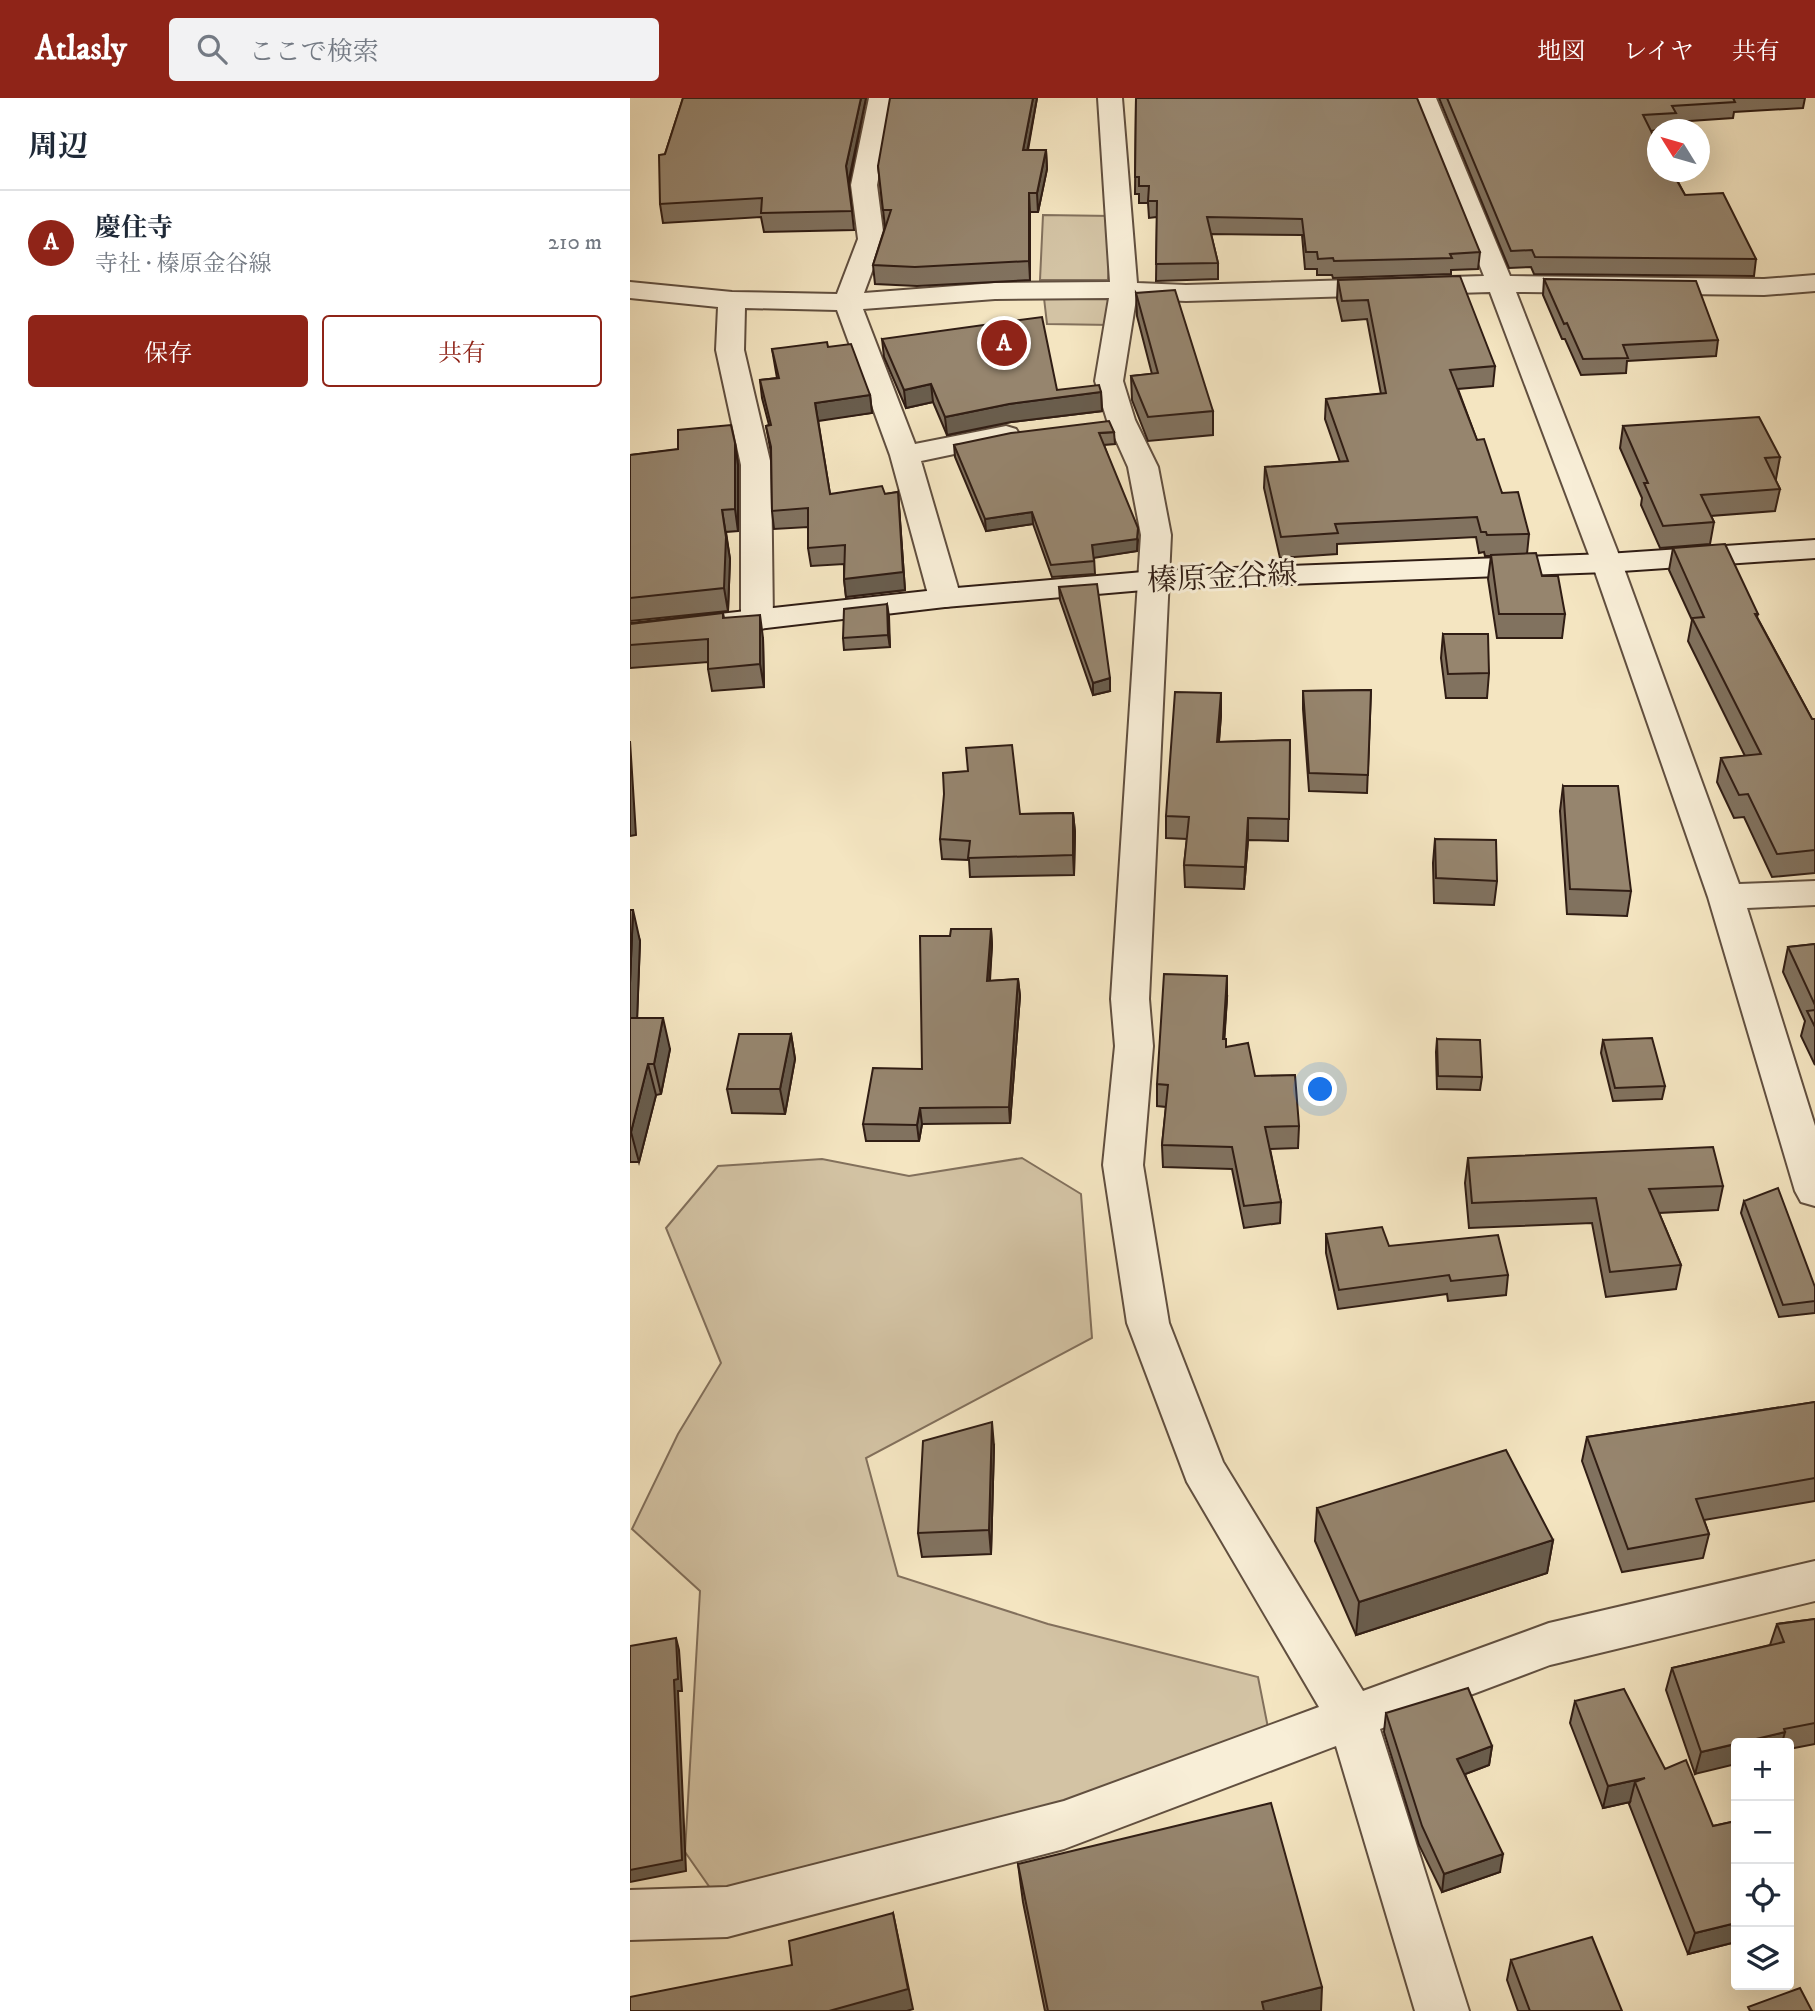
<!DOCTYPE html>
<html lang="ja">
<meta charset="utf-8">
<style>
:root{--surface:#fff;--page:#f2f2f3;--text:#1f2937;--muted:#747a83;--line:#e0e1e3;--accent:#8f2418}
body{margin:0;font-family:"IM FELL DW Pica","Noto Serif JP",serif;background:var(--page);color:var(--text)}
.controls{position:absolute;right:21px;bottom:21px;display:grid;overflow:hidden;border-radius:7px;box-shadow:0 7px 28px #0002}
.controls button{width:63px;height:63px;display:grid;place-items:center;padding:0;border:0;border-bottom:2px solid var(--line);background:var(--surface);color:var(--text);font:35px sans-serif}
.compass{position:absolute;left:1017px;top:21px;width:63px;height:63px;border-radius:50%;background:var(--surface);box-shadow:0 7px 28px #0002;rotate:307deg}
.you{position:absolute;left:691px;top:992px;width:24px;height:24px;margin:-18px;border:5px solid #fff;border-radius:50%;background:#1a73e8;box-shadow:0 0 0 10px #1a73e833}
.badge{display:grid;place-items:center;width:46px;height:46px;border-radius:50%;background:var(--accent);color:#fff;font-size:23px;font-weight:700}
.pin{position:absolute;translate:-50% -50%;border:4px solid #fff;box-shadow:0 2px 7px #0006}
.list{margin:0;padding:0;list-style:none}
h2{display:flex;justify-content:space-between;align-items:center;height:91px;margin:0;padding:0 28px;font-size:30px}
h2 small{font-size:23px;font-weight:400;color:var(--muted)}
.list li{display:grid;grid-template-columns:46px 1fr auto;gap:21px;align-items:center;box-sizing:border-box;height:105px;padding:0 28px;border-top:2px solid var(--line)}
.list b{display:block;font-size:26px;white-space:nowrap}
.list p{margin:0;font-size:23px;white-space:nowrap;color:var(--muted)}
.list em{font-size:23px;font-style:normal;color:var(--muted)}
.actions{display:flex;gap:14px;padding:21px 28px}
.actions a{flex:1;padding:16px 0;border:2px solid var(--accent);border-radius:7px;text-align:center;font-size:24px;color:var(--accent)}
.actions .main{background:var(--accent);color:#fff}
.icon{flex:none;width:38px;height:38px;fill:none;stroke:currentColor;stroke-width:2;stroke-linecap:round;stroke-linejoin:round}
.map{position:relative;flex:none;width:1185px;height:1913px;overflow:hidden}
header{display:flex;align-items:center;gap:42px;box-sizing:border-box;height:98px;padding:0 35px;background:var(--accent);color:#fff}
header strong{font-size:33px}
nav{display:flex;gap:38px;margin-inline-start:auto;font-size:24px}
.search{width:490px;height:63px;background:var(--page);display:flex;align-items:center;gap:18px;box-sizing:border-box;padding:0 24px;border-radius:7px;color:var(--muted);font-size:26px}
main{display:flex}
aside{flex:1;background:var(--surface)}
.map>svg:first-child{display:block}
.green{fill:#d3c3a4;stroke:#82705c;stroke-width:2}
.lines{fill:none;stroke-linecap:round;stroke-linejoin:round}
.street-casing{stroke:#614f3f;stroke-width:4}
.secondary-casing{stroke:#301d14;stroke-width:4}
.street{fill:#f8eed7;fill-rule:evenodd}
.secondary{fill:#f8eed7;fill-rule:evenodd}
.wall{fill:#81725f;stroke:#301d14;stroke-width:2}
.shaded-wall{fill:#695d4d;stroke:#301d14;stroke-width:2}
.building{fill:#96856e;stroke:#301d14;stroke-width:2}
.labels{text-anchor:middle;dominant-baseline:central;stroke-width:6;stroke-linejoin:round;paint-order:stroke}
.street-label{font-size:30px;fill:#301d14;stroke:#f8eed7}
</style>
<header>
<strong>Atlasly</strong>
<div class="search"><svg class="icon" aria-label="search" viewBox="0 0 24 24"><circle cx="10" cy="10" r="6"/><path d="M15 15l6 6"/></svg>ここで検索</div>
<nav><a>地図</a><a>レイヤ</a><a>共有</a></nav>
</header>
<main>
<aside>
<h2>周辺<small></small></h2>
<ul class="list">
<li><span class="badge">A</span><div><b>慶住寺</b><p>寺社 · 榛原金谷線</p></div><em>210 m</em></li>
</ul>
<div class="actions"><a class="main">保存</a><a>共有</a></div>
</aside>
<div class="map">
<svg width="1185" height="1913" viewBox="0 0 1185 1913">
<rect width="100%" height="100%" fill="#f4e5c1"/>
<filter id="stains"><feTurbulence type="fractalNoise" baseFrequency=".00286" numOctaves="4"/><feColorMatrix values="0 0 0 0 .2 0 0 0 0 .09 0 0 0 0 .02 0 0 0 .5 -.17"/></filter>
<radialGradient id="worn" r=".72"><stop offset=".6" stop-color="#630" stop-opacity="0"/><stop offset="1" stop-color="#630" stop-opacity=".3"/></radialGradient>
<!-- green -->
<path class="green" d="M413 117 482 118 478 182H410Z
M485 195 481 227 417 226 414 200Z
M392 1060 451 1096 462 1240 236 1360 268 1478 418 1526 628 1579 642 1650 97 1814 55 1754 70 1493 2 1431 48 1336 91 1265 36 1130 88 1068 192 1061 279 1078Z"/>
<g class="lines">
<!-- street casing -->
<g class="street-casing">
<path id="street" d="M239 0H263L247 87 254 141 234 195 365 185 480 184 468 0H492L507 185 556 187 854 178 782 0H806L880 178 1134 181 1185 177V193L1134 197 886 194 992 465 1109 786 1185 783V807L1117 810 1185 1028V1108L1171 1104 1165 1093 1078 799 962 465 860 194 556 203 506 201 493 283 505 322 528 369 541 437 519 901 523 948 513 1067 539 1225 593 1364 733 1593 919 1525 1185 1463V1503L920 1567 750 1631 839 1913H785L706 1648 434 1751 97 1839 0 1842V1792L97 1789 434 1703 689 1609 557 1384 497 1225 473 1067 485 948 481 901 511 437 498 369 477 322 465 283 479 200 365 201 233 211 285 346 376 328 386 331 390 337 386 343 291 363 331 500 326 507 315 509 304 507 299 500 260 357 207 212 115 210 114 252 141 367 143 522 138 529 127 532 116 529 111 522V367L86 252 88 209 0 200V184L102 194 207 196 228 141 221 87Z"/>
</g>
<!-- secondary casing -->
<g class="secondary-casing">
<path id="secondary" d="M1185 442V460L977 474 525 491 315 509 0 546V526L315 491 525 473 977 456Z"/>
</g>
<!-- street -->
<use href="#street" class="street"/>
<!-- secondary -->
<use href="#secondary" class="secondary"/>
</g>
<!-- wall -->
<path class="wall" d="M53 0H236L219 86 224 132 134 134 131 119 33 125 30 106 35 56Z
M407 0 398 52H416L417 71 408 114H400V182L287 188 245 186 243 167 255 129 248 68Z
M506 0 850 154 848 171 821 172V176L703 180 702 177H687V171H675L672 137 581 136 588 165V181L526 183 527 119 519 120 518 105H509V96H505Z
M809 0H1175L1173 10 1104 14 1103 20 1045 24 1044 31 1027 32 1021 33 1055 97 1126 161 1124 178 904 176 901 169 879 170Z
M914 181 1088 242 1086 258 997 263 996 275 951 277 935 241H932L913 197Z
M708 182 865 268 863 288 828 291 847 342 872 395 899 436 897 456 935 516 932 540H867L858 481 861 458H855L854 454 849 455 846 439 707 446V456L650 460 634 390 635 369 710 364 695 321 696 301 751 296 737 221 712 223 707 201Z
M506 195 583 313V337L518 343 502 302 501 278 522 276 507 218Z
M252 241 427 292 471 294 472 313 381 324 317 337 303 304 276 310 254 259Z
M198 249 240 297 242 315 188 322 200 396H255L268 394 275 492 216 499 214 481V466L181 468 178 450V429L144 431 142 413 141 355 136 328 139 327 132 300 130 282 147 280 142 251Z
M993 328 1150 359 1146 381H1145L1150 391 1145 413 1081 418 1084 424 1080 446 1030 450 1011 407 1012 400 990 350Z
M484 334 485 346 474 347 508 442 507 453 464 459 465 476 422 479 403 426 356 433 325 359 324 347Z
M105 345 108 367V433L96 434 100 461 98 513 0 523V357Z
M1043 450 1128 516 1127 519 1182 621H1185V775L1142 779 1114 719 1104 720 1087 684 1091 660 1115 658 1058 543 1062 522 1039 472Z
M429 489 480 593 463 597 430 502Z
M257 506 260 549 214 552 213 540Z
M93 515 94 520 133 540 134 589 82 593 78 571V564L0 570V526Z
M813 536 859 575 857 600H816L811 560Z
M741 592 737 695 679 693 673 611V593Z
M591 595V617L589 644 660 642 658 743 618 742 614 791 555 789 554 767 557 741 536 740V718Z
M933 688 1001 793 997 818 937 816 930 713Z
M443 715 445 734 444 777 340 779 339 762 312 761 310 741 390 716Z
M805 741 867 783 864 807 804 805 803 765Z
M0 812 10 843 7 920 40 951 31 996 26 997 9 1064H0Z
M361 831 362 847 360 883 388 881 390 898 380 1025 292 1026 289 1043H236L233 1026 292 971 320 838Z
M1185 846V967L1171 938 1175 923 1153 874 1158 849Z
M597 900 594 941 596 949 625 978 669 1028 668 1050 640 1051 651 1104 650 1125 614 1130 602 1071 533 1069 532 1047 536 1009 527 1008V986Z
M161 936 165 961 155 1016 102 1015 97 991Z
M807 941 852 979 850 992 807 991 806 954Z
M973 942 1035 988 1032 1001 983 1003 971 955Z
M838 1060 1093 1088 1088 1112 1029 1115 1051 1167 1046 1191 976 1199 962 1125 839 1130 835 1085Z
M1114 1103 1185 1189V1215L1149 1219 1111 1115Z
M696 1136 759 1148 878 1177 876 1197 818 1203 817 1196 708 1211 696 1155Z
M1185 1304V1403L1074 1422 1079 1436 1073 1460 992 1474 952 1363 957 1339Z
M364 1348 361 1456 292 1459 288 1435Z
M687 1410 923 1442 917 1475 726 1537 685 1443Z
M1185 1521V1646L1159 1651V1645H1106L1065 1676 1036 1592 1042 1570 1140 1547 1147 1526Z
M945 1603 1035 1671 1083 1728 1106 1723V1844L1058 1856 999 1706 1000 1704 973 1710 940 1625Z
M756 1615 862 1648 859 1667 835 1676 870 1774 812 1794 789 1747 754 1634Z
M388 1766 691 1913H415L393 1804Z
M881 1862 992 1913H888L877 1882Z"/>
<!-- shaded-wall -->
<path class="shaded-wall" d="M231 0H236L218 86 216 68Z
M403 0H407L394 70 393 52Z
M416 52 417 71 408 114 407 95Z
M399 95 400 114V182L399 163Z
M301 286 303 304 276 310 274 292Z
M471 294 472 313 381 324 317 337 315 319 379 306Z
M240 297 242 315 188 323 185 305Z
M105 345 108 367V433L105 411Z
M268 394 275 492 216 499 214 481Z
M92 412 100 461 98 513 94 490Z
M402 414 403 426 356 433 355 421Z
M508 430 507 453 463 460 462 447Z
M257 506 259 518 260 549 258 537Z
M130 517 133 540 134 589 130 566Z
M480 580V593L463 597V585Z
M591 595V617L587 665V644Z
M0 643 6 737 0 738Z
M443 715 445 734 444 777 443 757Z
M618 720V742L614 791 615 769Z
M3 812 10 843 6 951 0 926V885Z
M361 831 362 847 358 900 357 883Z
M597 878V900L593 963V941Z
M388 881 390 898 380 1025 379 1009Z
M33 920 40 951 31 996 24 966Z
M161 936 165 961 155 1016 150 991Z
M18 966 26 997 9 1064 1 1034Z
M290 1010 292 1026 289 1043 287 1027Z
M362 1324 364 1348 361 1456 359 1432Z
M923 1442 917 1475 726 1537 729 1504Z
M46 1540 49 1552 52 1593H48L56 1773 0 1784V1772L44 1582Z
M1155 1634 1152 1645H1108Z
M1106 1646V1666L1065 1676 1071 1654Z
M862 1648 859 1667 825 1680 827 1661Z
M1015 1680 1005 1684 1000 1704 973 1710 978 1688Z
M873 1756 870 1774 812 1794 814 1776Z
M263 1815 283 1911 277 1913H199Z
M1106 1825V1844L1058 1856 1065 1835Z
M692 1889 691 1913H632V1904Z"/>
<!-- building -->
<path class="building" d="M53 0H231L216 68 222 113 131 115 132 100 30 106 29 57 35 56Z
M260 0H403L393 52H416L407 95H399V163L285 169 243 167 261 112H253L248 68Z
M506 0H787L850 154 820 156 822 160 704 163 703 160 688 161 687 154H676L672 121 577 119 588 165 526 166 527 103H518L519 88H509V79H505Z
M817 0H1103L1105 4 1042 8 1046 15 1013 17 1027 45V74H1042L1055 97 1093 95 1126 161 905 159 902 152 881 153Z
M830 178 865 268 820 272 847 342 854 341 872 395 888 394 899 436 857 437 856 434H851L847 419 705 426 708 435 651 439 635 369 718 363 696 301 756 295 738 202 712 203 708 182Z
M914 181 1066 183 1088 242 993 247 998 260 953 261 937 225 934 226Z
M545 192 583 313 518 319 501 278 528 275 506 195Z
M412 219 427 292 469 287 471 294 379 306 315 319 301 286 274 292 252 241Z
M197 244 198 249 221 246 240 297 185 305 200 396 252 388 255 396 268 394 273 474 214 481 215 447 178 450V410L142 413 141 349 136 328 141 327 130 282 149 280 142 251Z
M1129 319 1150 359 1135 360 1150 391 1071 397 1084 424 1033 428 1014 385H1018L993 328Z
M479 323 484 334 469 335 508 430 507 441 462 447 464 463 421 467 402 414 355 421 324 347 381 335Z
M101 327 105 345V411L92 412 96 439 94 490 0 500V357L48 351V332Z
M1095 446 1128 516H1125L1182 621H1185V752L1147 756 1118 696 1109 697 1091 660 1131 656 1062 520 1074 519 1043 450Z
M906 455 912 478H928L935 516H869L861 457Z
M467 486 480 580 463 585 429 489Z
M257 506 258 537 213 540 214 511Z
M93 515V520L130 517V566L78 571V541L0 547V526Z
M813 536H858L859 575 818 576Z
M741 592 738 677 679 675 673 593Z
M545 594 591 595 587 644 660 642 659 721 618 720 615 769 554 767 559 719 536 718Z
M382 647 390 716 443 715V757L338 760 340 743 310 741 314 696 313 675 338 673 336 650Z
M933 688H988L1001 793 940 791Z
M805 741 866 742 867 783 806 780Z
M0 812H3L0 885Z
M321 831H361L357 883 388 881 379 1009 290 1010 287 1027 233 1026 243 970 292 971 290 838H320Z
M1185 846V907L1158 849Z
M534 876 597 878 593 941H596V949L618 945 625 978 665 977 669 1028 635 1029 651 1104 614 1108 602 1049 532 1047 538 987 527 986Z
M1185 912V929L1177 913Z
M0 920H33L24 966H18L1 1034H0Z
M109 936H161L150 991H97Z
M1022 940 1035 988 985 990 973 942Z
M807 941 850 942 852 979 808 978Z
M1083 1049 1093 1088 1019 1091 1051 1167 980 1174 966 1100 842 1105 838 1060Z
M1148 1090 1185 1189V1203L1153 1207 1114 1103Z
M752 1129 759 1148 868 1137 878 1177 821 1183 819 1177 709 1192 696 1136Z
M1185 1304V1380L1066 1401 1079 1436 998 1451 957 1339Z
M362 1324 359 1432 288 1435 293 1343Z
M876 1352 923 1442 729 1504 687 1410Z
M1185 1521V1625L1154 1631 1155 1634 1071 1654 1042 1570 1154 1544 1147 1526Z
M46 1540 48 1581 44 1582 52 1762 0 1772V1548Z
M838 1590 862 1648 827 1661 873 1756 814 1776 792 1728 756 1615Z
M994 1591 1035 1671 1056 1662 1083 1728 1106 1723V1825L1065 1835 1005 1684 1015 1680 978 1688 945 1603Z
M641 1705 692 1889 632 1904 634 1913H418L388 1766Z
M263 1815 278 1891 199 1913H0V1899L162 1867 159 1843Z
M962 1839 992 1913H900L881 1862Z
M1170 1890 1182 1913H1120L1118 1909Z"/>
<g class="labels">
<!-- street labels -->
<g class="street-label">
<text transform="translate(592 480) rotate(-3)">榛原金谷線</text>
</g>
</g>
<rect width="100%" height="100%" filter="url(#stains)"/>
<rect width="100%" height="100%" fill="url(#worn)"/>
</svg>
<div class="controls">
<button>+</button>
<button>−</button>
<button><svg class="icon" aria-label="locate" viewBox="0 0 24 24"><circle cx="12" cy="12" r="6"/><path d="M12 2v4M12 18v4M2 12h4M18 12h4"/></svg></button>
<button><svg class="icon" aria-label="layers" viewBox="0 0 24 24"><path d="M12 4l9 5-9 5-9-5zM3 14l9 5 9-5"/></svg></button>
</div>
<svg class="compass" viewBox="-18 -18 36 36"><path d="M0-13l5 13h-10z" fill="#e53935"/><path d="M0 13l5-13h-10z" fill="#747a83"/></svg>
<div class="you"></div>
<div class="pin badge" style="left:374px;top:245px">A</div>
</div>
</main>
